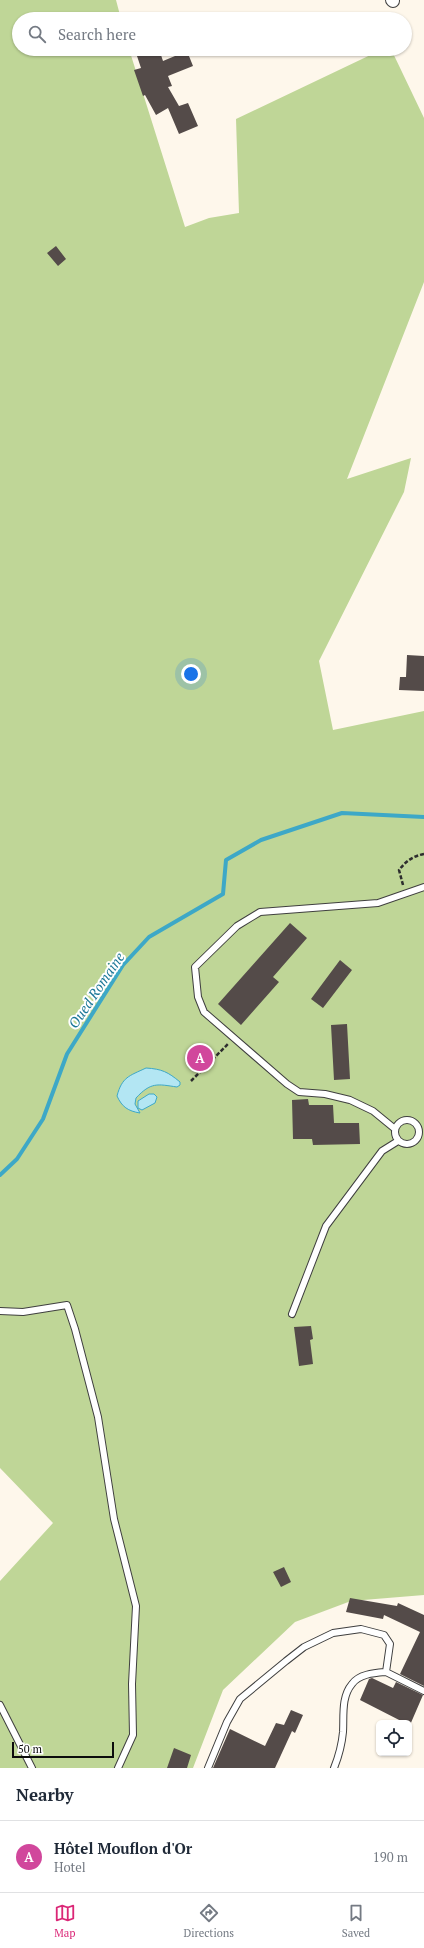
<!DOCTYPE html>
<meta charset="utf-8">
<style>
:root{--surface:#fff;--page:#f6f6f7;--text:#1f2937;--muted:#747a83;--line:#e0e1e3;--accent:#db2777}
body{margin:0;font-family:"PT Serif",serif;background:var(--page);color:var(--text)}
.controls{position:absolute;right:12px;bottom:12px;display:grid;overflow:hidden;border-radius:6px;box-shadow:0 1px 3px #0004}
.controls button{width:36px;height:36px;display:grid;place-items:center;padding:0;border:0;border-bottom:1px solid var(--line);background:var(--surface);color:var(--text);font:20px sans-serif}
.scale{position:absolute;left:12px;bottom:10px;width:102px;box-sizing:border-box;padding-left:4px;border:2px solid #0c0c0c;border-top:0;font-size:11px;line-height:14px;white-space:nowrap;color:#0c0c0c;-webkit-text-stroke:3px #fff;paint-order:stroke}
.you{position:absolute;left:191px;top:674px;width:14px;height:14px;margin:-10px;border:3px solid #fff;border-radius:50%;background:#1a73e8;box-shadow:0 0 0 6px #1a73e833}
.badge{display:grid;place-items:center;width:26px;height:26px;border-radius:50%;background:var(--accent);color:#fff;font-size:13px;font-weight:700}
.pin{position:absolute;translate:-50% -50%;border:2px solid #fff;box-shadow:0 1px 4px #0006}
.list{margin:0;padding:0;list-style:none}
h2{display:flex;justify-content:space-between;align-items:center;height:52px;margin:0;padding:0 16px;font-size:17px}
h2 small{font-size:13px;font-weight:400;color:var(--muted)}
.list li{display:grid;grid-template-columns:26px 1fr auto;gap:12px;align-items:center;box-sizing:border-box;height:72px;padding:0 16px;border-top:1px solid var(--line)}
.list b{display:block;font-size:15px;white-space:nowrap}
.list p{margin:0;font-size:13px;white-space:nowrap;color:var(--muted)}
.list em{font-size:13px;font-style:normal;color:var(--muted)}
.icon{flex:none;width:22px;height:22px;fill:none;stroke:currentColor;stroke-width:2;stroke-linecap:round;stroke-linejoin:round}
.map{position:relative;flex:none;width:424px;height:1768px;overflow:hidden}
.search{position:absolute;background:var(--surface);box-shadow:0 1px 3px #0004;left:12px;right:12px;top:12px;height:44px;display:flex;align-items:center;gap:10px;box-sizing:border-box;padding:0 14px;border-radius:22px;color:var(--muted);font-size:15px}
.sheet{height:124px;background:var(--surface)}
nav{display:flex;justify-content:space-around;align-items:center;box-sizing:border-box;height:56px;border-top:1px solid var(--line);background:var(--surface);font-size:11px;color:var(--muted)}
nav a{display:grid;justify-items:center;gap:2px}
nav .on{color:var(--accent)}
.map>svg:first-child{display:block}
.forest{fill:#bfd697}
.water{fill:#b3e6f3;stroke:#3da8c7}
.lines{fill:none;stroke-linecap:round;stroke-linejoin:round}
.stream{stroke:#3da8c7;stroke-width:4}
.building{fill:#544b49}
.service-casing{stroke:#3f3f3f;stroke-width:8}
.minor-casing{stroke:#3f3f3f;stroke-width:14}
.path{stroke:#2e2e2e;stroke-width:2.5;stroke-dasharray:4 2;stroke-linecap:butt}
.service{stroke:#fff;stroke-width:6}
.minor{stroke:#fff;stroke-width:12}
.labels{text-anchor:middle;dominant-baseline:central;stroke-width:4;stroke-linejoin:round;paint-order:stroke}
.water-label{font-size:14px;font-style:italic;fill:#1b7797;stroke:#fff}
</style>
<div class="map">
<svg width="424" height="1768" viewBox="0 0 424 1768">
<rect width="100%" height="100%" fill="#fef7eb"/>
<!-- forest -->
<path class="forest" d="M0 0H116L121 19H19V49H129L185 227 209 218 239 213 236 119 383 49H391L424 118V282L347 479 411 458 404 492 319 661 333 730 424 711V1595L351 1601 295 1622 223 1690 193 1768H0V1581L53 1523 0 1468Z"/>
<!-- water -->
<path class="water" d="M146 1068C162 1069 168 1072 180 1082V1085L177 1087C157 1084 151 1082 136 1098L135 1104 140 1113C128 1111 122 1107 117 1096 122 1077 129 1076 146 1068Z
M149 1094H154L157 1097 155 1103 142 1110 138 1108V1101Z"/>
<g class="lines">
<!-- stream -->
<path class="stream" d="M0 1175 17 1159 43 1119 67 1054 123 965 149 937 223 894 226 860 261 840 342 813 424 817"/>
</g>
<!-- building -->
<path class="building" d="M147 49H159L163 61 187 51 193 66 168 76 172 86 168 87 179 106 188 103 198 126 179 134 168 108 156 115 145 95 143 96 134 70 141 68 136 53Z
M56 246 66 259 58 266 47 253Z
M407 655 424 656V691L399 690 400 677H406Z
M290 923 307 938 273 977 279 982 241 1025 218 1004Z
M340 960 352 970 323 1008 311 999Z
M347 1024 350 1079 334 1080 331 1025Z
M308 1099 309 1105H333L334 1123H359L360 1144 313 1145 312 1139H293L292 1100Z
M311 1326 313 1339 310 1340 313 1364 299 1366 294 1327Z
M284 1567 291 1582 281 1587 273 1572Z
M350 1598 397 1606 398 1603 424 1615V1686L400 1674 420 1632 384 1615 383 1619 346 1612Z
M372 1678 393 1688 396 1682 423 1695 410 1725 409 1723H405L360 1700 369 1679Z
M291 1710 303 1715 295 1733 292 1731 275 1768H213L230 1729 265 1746 276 1723 284 1725Z
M174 1748 191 1755 187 1768H167Z"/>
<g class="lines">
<!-- service casing -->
<g class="service-casing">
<path id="service" d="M395 1132a12 12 0 1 1 24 0a12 12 0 1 1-24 0Z
M395 1129 373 1111 350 1100 325 1094 299 1092 287 1084 204 1012 198 997 195 967 237 926 260 912 378 903 424 887
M0 1311 23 1312 67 1305 75 1329 98 1417 114 1519 136 1606 132 1684 133 1735 118 1768
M292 1314 326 1226 382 1151 398 1141
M0 1705 32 1768
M208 1768 227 1722 240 1699 286 1661 304 1647 333 1633 361 1629 384 1635 390 1644 386 1672 424 1691
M334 1768C338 1758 342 1743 343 1732 344 1716 341 1697 352 1684 359 1674 374 1673 386 1672"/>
</g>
<!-- minor casing -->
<g class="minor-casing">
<path id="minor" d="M392 0 393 1"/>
</g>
<!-- path -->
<path class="path" d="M403 885 399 870C406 861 413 856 424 854
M191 1081 228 1044"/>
<!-- service -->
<use href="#service" class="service"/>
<!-- minor -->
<use href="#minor" class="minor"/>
</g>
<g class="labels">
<!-- water labels -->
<g class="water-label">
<text transform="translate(96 990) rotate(-56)">Oued Romaine</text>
</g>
</g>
</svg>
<div class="controls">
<button><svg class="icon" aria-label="locate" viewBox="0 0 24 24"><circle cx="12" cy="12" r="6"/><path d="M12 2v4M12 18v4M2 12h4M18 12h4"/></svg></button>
</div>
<div class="scale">50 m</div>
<div class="you"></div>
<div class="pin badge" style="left:200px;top:1058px;background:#d1479c">A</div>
<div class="search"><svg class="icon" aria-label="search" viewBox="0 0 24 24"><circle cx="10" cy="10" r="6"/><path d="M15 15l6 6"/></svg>Search here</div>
</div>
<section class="sheet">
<h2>Nearby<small></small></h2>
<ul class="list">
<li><span class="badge" style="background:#d1479c">A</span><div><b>Hôtel Mouflon d'Or</b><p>Hotel</p></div><em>190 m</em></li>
</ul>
</section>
<nav>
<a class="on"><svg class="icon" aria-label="map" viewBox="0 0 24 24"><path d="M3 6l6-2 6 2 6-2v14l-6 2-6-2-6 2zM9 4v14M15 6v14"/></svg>Map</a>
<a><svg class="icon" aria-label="directions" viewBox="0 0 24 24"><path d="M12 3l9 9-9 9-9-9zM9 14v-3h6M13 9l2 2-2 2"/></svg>Directions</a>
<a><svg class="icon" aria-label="saved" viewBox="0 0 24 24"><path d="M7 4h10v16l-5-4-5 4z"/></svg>Saved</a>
</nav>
